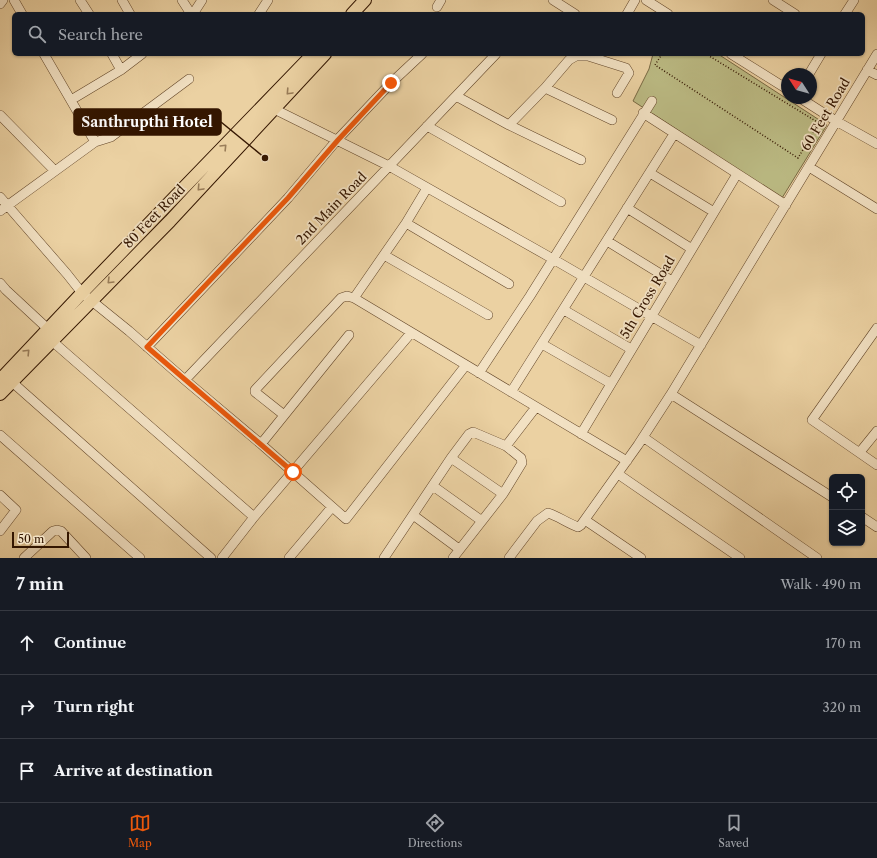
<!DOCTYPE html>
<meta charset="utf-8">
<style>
:root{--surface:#171b24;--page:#242831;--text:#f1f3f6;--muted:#9ea1a6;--line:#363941;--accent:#ea580c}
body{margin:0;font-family:"Libre Caslon Text",serif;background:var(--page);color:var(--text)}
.controls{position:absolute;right:12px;bottom:12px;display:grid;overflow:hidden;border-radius:6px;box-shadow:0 1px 3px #0004}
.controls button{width:36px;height:36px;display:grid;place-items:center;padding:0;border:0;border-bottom:1px solid var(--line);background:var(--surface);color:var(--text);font:20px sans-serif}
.compass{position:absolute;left:781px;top:68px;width:36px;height:36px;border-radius:50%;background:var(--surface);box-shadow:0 1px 3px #0004;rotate:306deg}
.scale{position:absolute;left:12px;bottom:10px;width:57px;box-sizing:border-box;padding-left:4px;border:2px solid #341600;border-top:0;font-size:11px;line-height:14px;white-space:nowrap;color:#341600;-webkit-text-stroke:3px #f2e1c3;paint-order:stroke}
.stop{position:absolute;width:12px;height:12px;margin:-9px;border:3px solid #ea580c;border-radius:50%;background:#fff}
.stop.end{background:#ea580c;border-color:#fff;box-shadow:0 1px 4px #0008}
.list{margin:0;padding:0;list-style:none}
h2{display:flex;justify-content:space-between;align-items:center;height:52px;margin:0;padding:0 16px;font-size:17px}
h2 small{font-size:13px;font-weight:400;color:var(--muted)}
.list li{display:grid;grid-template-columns:26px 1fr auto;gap:12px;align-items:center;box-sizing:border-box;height:64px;padding:0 16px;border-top:1px solid var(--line)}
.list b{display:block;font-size:15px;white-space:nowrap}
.list em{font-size:13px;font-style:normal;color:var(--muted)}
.icon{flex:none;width:22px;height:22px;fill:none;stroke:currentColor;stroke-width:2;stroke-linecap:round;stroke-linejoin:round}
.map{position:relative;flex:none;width:877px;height:558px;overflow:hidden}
.search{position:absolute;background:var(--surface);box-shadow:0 1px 3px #0004;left:12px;right:12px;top:12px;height:44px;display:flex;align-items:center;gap:10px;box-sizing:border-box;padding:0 14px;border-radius:6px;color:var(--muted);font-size:15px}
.sheet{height:244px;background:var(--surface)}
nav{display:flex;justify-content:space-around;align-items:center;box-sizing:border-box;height:56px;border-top:1px solid var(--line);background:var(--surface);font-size:11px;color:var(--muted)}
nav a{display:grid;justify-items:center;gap:2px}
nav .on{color:var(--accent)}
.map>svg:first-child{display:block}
.green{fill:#bbba83;stroke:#786842}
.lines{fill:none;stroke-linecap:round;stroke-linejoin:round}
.minor-casing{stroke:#624528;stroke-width:10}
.major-casing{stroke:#341600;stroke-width:14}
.path{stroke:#341600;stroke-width:1.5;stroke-dasharray:1 2;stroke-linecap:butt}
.minor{stroke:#f2e1c3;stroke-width:9}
.major{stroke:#ebd1a2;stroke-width:12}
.oneway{stroke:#997d59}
.route{stroke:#ea580c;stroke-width:5}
.labels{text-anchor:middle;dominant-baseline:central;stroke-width:3.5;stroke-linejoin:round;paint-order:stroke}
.street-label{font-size:13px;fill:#341600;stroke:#f2e1c3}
.leader{fill:none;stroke:#341600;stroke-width:1.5}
.callout-dot{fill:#341600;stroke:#f2e1c3;stroke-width:1.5}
.callout{fill:#341600;stroke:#341600;stroke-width:1.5}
.callout-label{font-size:14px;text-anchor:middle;font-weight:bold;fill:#fff}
</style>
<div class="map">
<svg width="877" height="558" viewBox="0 0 877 558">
<rect width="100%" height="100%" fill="#ebd1a2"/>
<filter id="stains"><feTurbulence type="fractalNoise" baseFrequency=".005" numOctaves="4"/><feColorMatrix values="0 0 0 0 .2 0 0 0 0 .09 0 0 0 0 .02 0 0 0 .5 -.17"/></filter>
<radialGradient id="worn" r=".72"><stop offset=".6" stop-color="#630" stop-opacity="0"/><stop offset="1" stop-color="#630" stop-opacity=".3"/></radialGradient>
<!-- green -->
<path class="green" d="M653 54H718L827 125 782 198 633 101 649 69Z"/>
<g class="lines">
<!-- minor casing -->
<g class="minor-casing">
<path id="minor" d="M14 0 22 14
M80 0 89 14
M122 0 130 14
M182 0 191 14
M553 0 575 14
M646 0 668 14
M773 0 795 14
M0 4 3 0
M437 7 441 0
M193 14 202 0
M259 14 268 0
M627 14 635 0
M845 14 854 0
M112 54 121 70
M731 54 787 89
M867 70 877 75
M809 74 821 54
M545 88 612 120
M456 96 509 125 581 160
M800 98 836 121 877 144
M71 100 121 70 142 54
M270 107 389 166 553 259 701 345
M643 113 786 205
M0 115 55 171
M509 125 545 88 569 60 576 56H588L626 68 629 73 617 93
M427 126 561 202
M95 142 111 137 189 79
M809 167 877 209
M650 173 714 212
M0 197 67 274 82 293 129 331 185 380 261 444 346 519 466 365
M627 208 692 249
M0 211 95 142 44 54
M406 223 509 284
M607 241 672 281
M384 255 488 315
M0 283 6 290 48 329
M354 298 406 223 427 188
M564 310 631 349
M877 328 812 420 877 465
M52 341 254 517
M542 344 610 383
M147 347 288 198 337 140 391 83 422 54
M479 373 530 296 652 101
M185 380 496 54
M12 382 211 558
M511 392 674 134
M671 394 832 497
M284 415 255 392V390L341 298 347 296 354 298 627 461
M581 434 737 174
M0 435 140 558
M643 437 817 558
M261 444 349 335
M860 452 877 431
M451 458 469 434 473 432 506 446 536 407
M618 474 740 558
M433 486 482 521
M0 495 16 510 0 531
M413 515 459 549
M862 517 877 527
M585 520 641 558
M24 558 53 531 57 530 61 531 86 558
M222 558 254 517 411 333
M289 558 332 507
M384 558 451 458 503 494
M453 558 503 494 522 463 521 458 506 446
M509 558 537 521 548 513C558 516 567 523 578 527L581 525 638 445 671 394 877 54"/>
</g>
<!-- major casing -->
<g class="major-casing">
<path id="major" d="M352 14 365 0
M0 380 82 293 313 54
M0 394 170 221 325 54"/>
</g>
<!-- path -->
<path class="path" d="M662 54 655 65 798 158 819 123 706 54"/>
<!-- minor -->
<use href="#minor" class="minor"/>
<!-- major -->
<use href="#major" class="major"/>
</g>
<!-- one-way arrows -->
<defs><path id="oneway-chevron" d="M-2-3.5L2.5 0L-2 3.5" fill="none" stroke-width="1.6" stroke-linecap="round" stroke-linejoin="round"/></defs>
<g class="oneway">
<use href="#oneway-chevron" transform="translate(289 92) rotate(133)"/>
<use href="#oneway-chevron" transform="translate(224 147) rotate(-46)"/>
<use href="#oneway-chevron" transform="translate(200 188) rotate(133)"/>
<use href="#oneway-chevron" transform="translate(110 281) rotate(135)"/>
<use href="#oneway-chevron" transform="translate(27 352) rotate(-46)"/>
</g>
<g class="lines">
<!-- route -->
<path class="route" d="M293 472 147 347 288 198 338 140 391 83"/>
</g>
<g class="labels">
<!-- street labels -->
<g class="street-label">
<text transform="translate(825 114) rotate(-59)">60 Feet Road</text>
<text transform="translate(331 208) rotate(-46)">2nd Main Road</text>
<text transform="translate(154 216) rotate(-46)">80 Feet Road</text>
<text transform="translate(647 297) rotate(-59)">5th Cross Road</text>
</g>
</g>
<!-- callouts -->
<path class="leader" d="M265 158L221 122"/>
<circle class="callout-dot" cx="265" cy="158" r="4"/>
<rect class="callout" x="74" y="109" width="147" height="26" rx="4"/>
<g class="callout-label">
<text x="147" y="127">Santhrupthi Hotel</text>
</g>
<rect width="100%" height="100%" filter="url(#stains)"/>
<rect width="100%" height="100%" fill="url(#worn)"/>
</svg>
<div class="controls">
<button><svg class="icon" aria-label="locate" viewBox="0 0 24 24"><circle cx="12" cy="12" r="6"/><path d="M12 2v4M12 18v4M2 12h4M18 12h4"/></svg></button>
<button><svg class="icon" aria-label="layers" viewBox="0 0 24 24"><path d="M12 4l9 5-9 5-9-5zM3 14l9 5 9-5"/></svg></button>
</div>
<svg class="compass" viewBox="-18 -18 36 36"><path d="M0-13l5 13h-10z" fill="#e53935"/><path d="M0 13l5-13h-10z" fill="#9ea1a6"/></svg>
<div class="scale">50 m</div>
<div class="stop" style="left:293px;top:472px"></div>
<div class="stop end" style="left:391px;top:83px"></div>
<div class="search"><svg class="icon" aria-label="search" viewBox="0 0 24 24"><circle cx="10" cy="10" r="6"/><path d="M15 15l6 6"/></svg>Search here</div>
</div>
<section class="sheet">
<h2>7 min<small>Walk · 490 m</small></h2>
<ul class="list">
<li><svg class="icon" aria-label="ahead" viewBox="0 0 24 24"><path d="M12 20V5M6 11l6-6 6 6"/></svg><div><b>Continue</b></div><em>170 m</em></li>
<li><svg class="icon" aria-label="right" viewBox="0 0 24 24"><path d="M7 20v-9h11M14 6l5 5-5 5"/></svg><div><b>Turn right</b></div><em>320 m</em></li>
<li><svg class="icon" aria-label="arrive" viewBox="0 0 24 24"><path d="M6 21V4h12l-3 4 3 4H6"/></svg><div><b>Arrive at destination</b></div></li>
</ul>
</section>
<nav>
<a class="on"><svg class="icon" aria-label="map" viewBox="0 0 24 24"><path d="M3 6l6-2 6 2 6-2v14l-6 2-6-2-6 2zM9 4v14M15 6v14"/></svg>Map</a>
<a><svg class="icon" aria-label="directions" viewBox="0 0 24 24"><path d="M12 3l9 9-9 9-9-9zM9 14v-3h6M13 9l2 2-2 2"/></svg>Directions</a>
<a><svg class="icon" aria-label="saved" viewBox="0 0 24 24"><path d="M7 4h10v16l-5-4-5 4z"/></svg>Saved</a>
</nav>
